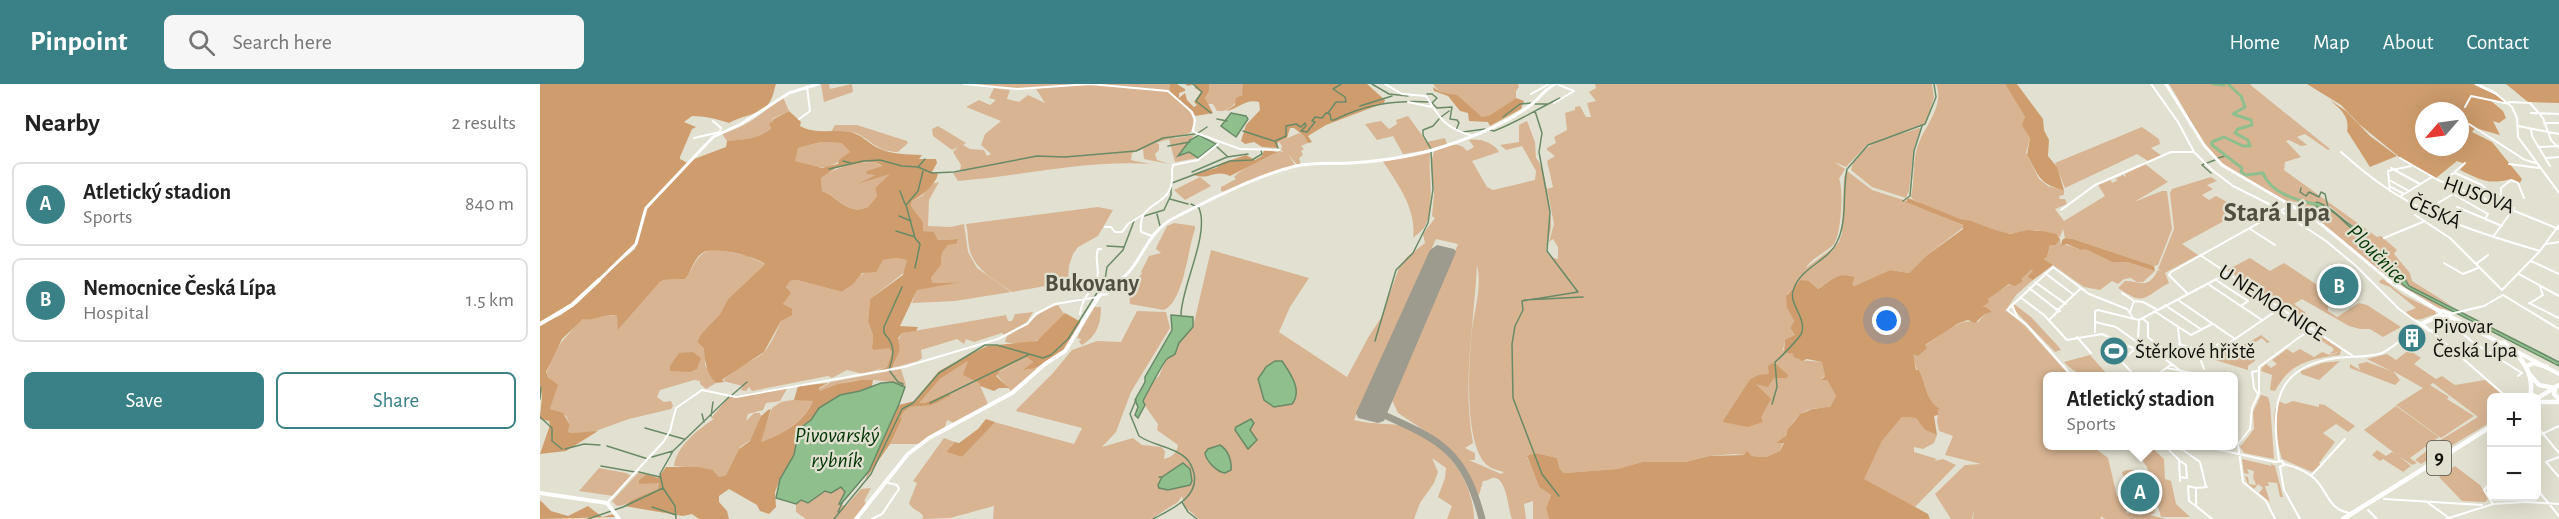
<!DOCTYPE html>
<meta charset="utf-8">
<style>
:root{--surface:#fff;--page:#f6f6f6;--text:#222;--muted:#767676;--line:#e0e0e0;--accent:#398187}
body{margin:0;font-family:"Alegreya Sans",sans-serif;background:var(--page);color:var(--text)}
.controls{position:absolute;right:18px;bottom:18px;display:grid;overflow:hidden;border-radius:9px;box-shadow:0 6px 24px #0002}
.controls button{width:54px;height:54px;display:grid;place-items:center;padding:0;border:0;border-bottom:2px solid var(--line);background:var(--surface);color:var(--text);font:30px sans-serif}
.compass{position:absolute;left:1875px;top:18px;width:54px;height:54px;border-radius:50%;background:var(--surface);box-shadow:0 6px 24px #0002;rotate:242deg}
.you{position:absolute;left:1347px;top:237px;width:21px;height:21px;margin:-15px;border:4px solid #fff;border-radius:50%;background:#1a73e8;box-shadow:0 0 0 9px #1a73e833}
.badge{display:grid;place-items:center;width:39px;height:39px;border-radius:50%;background:var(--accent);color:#fff;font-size:20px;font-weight:700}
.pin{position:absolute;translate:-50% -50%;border:3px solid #fff;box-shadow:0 2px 6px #0006}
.popup{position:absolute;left:1503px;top:288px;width:195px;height:78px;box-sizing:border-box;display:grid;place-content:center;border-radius:9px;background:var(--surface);filter:drop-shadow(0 2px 4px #0005);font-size:20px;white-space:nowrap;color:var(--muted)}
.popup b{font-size:22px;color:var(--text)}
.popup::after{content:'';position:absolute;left:50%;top:100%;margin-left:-12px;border:12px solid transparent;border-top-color:var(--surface)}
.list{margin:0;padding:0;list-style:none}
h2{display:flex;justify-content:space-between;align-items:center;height:78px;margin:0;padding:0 24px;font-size:26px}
h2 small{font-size:20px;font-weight:400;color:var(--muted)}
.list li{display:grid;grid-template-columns:39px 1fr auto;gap:18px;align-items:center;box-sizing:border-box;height:84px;margin:0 12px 12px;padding:0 12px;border:2px solid var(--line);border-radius:9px}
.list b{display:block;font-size:22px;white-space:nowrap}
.list p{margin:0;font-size:20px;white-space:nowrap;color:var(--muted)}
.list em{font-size:20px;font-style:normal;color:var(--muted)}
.actions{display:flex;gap:12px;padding:18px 24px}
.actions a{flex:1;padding:14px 0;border:2px solid var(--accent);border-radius:9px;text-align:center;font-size:21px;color:var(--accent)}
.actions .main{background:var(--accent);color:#fff}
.icon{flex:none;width:33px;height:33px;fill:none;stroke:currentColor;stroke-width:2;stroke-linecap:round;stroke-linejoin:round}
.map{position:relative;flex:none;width:2019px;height:435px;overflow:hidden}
header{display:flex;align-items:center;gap:36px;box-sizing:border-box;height:84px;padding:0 30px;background:var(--accent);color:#fff}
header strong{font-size:28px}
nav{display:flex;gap:33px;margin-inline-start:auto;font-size:21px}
.search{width:420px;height:54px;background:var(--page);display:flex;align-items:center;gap:15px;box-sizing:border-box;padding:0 21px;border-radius:9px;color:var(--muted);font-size:22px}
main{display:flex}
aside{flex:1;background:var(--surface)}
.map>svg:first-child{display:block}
.green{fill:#d8b492;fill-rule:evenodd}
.forest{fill:#cf9d6d;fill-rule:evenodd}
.water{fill:#8fbf8d;stroke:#698a66;stroke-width:1.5}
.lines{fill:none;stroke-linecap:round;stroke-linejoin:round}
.stream{stroke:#698a66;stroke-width:1.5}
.river{stroke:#8fbf8d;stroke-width:3}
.taxiway{stroke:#9c9b8e;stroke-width:7}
.runway{fill:#9c9b8e;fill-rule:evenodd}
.street{stroke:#fff;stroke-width:2}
.secondary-far1{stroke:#fff;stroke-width:3}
.secondary{stroke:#fff;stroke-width:4}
.primary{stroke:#fff;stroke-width:4.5}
.labels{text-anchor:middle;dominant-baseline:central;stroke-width:4.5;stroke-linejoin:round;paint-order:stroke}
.shield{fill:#e2e1d1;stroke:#504f46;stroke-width:1.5}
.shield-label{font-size:20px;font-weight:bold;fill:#11100b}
.street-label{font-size:21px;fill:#11100b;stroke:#e2e1d1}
.poi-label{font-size:21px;fill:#11100b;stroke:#e2e1d1;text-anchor:start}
.water-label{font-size:22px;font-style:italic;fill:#013604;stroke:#e2e1d1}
.quarter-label{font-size:24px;font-weight:bold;fill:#504f41;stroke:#e2e1d1}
.district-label{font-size:27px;font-weight:bold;fill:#504f41;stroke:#e2e1d1}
</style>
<header>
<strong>Pinpoint</strong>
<div class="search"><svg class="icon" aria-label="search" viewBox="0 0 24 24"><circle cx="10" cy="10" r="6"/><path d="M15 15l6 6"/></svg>Search here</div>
<nav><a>Home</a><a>Map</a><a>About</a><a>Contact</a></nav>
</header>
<main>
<aside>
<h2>Nearby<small>2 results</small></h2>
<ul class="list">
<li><span class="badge">A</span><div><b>Atletický stadion</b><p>Sports</p></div><em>840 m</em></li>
<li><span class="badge">B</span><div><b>Nemocnice Česká Lípa</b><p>Hospital</p></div><em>1.5 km</em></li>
</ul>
<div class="actions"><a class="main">Save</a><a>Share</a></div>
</aside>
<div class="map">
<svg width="2019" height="435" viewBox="0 0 2019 435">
<rect width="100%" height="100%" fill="#e2e1d1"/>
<!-- green -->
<path class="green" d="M281 0H289L290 5 312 0 313 8 284 18Z
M427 0H630V9C643 21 661 31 650 49L616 59 619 60V66L615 70 617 76 629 80 604 75 603 65 592 69 591 76 610 80C545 76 483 92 418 97L413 89 424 87 420 86 421 81 413 68 418 63 412 66 393 52 392 45 398 42 426 59 423 61 430 65 444 66 447 72 451 70 441 61 445 50 461 37 426 23 439 16 450 21 456 16 449 14 454 4 470 6 467 15 479 18 488 11 505 19 496 5 503 4 476 5Z
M669 0H703V9C695 18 692 28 677 27L673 20H667L665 13 669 7Z
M893 0H978L979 3 976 7V14L950 31 942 33 912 10 900 9Z
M1055 0H1392L1394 13 1386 39 1327 61 1306 83 1294 78 1305 85 1299 95C1304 105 1301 151 1294 160 1286 169 1271 174 1266 184L1293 164 1299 158 1302 149 1304 93 1307 87 1332 106 1379 121H1384L1372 115 1371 112C1375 96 1372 77 1378 61 1385 42 1405 21 1396 0H1465L1485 33 1484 40 1490 54 1486 69 1499 95 1508 102 1524 106V111L1519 112 1520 115H1525L1527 120 1515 125 1524 137 1565 112 1558 101 1571 96 1572 99 1578 96 1575 95 1583 91 1586 93 1585 90 1605 80 1628 98 1594 118 1622 107H1627L1632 145 1618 181 1614 182 1533 155 1525 154 1523 145 1520 153 1497 146 1467 150 1397 130 1425 142 1386 172 1369 189 1350 186 1314 202 1311 200 1315 193C1299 188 1289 197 1278 205L1269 197 1260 198 1247 210V224L1254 237 1250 244 1255 251 1254 254 1245 256 1243 266 1253 270 1259 276 1283 278 1285 292 1281 294 1287 296 1296 312 1290 323C1283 326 1277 323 1271 325 1250 331 1247 351 1240 367L1226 373 1194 370 1169 372 1145 378H1102L1077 385 1024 389 1020 385 1017 374 996 369 987 373 999 403 1011 411 1006 424 1009 435H993V417L984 420 986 435H972C968 426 967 391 952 394 949 395 947 397 943 397L939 411 935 412 913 371 902 358 858 329 852 316 918 160 896 155 814 336C833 341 854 339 873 343 879 344 884 350 888 353 913 371 934 403 934 435H907L912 422 898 413 905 394 906 384 892 374 898 388 894 399 880 419 874 435H659L645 423 642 412 638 418 611 435H453L454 422 410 434 382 435 383 432C379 426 372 426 369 419L377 399 373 397 404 354 415 358 406 368 422 373 454 338 534 360 542 344 476 327 477 325 513 289 532 266 557 257 581 258 597 227 626 228 630 244 591 308 576 348 562 363 593 354 602 361 621 363 625 367 624 375C632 373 637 369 638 361L617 346 618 340C613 333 607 326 603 317L613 297 619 292 626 275 635 270 639 259 653 243 671 166 769 194 750 223 739 248 807 293 829 252 841 234 859 184 867 173 885 159 883 150 895 134 892 132 894 110 891 80 894 67C908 63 917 55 927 67L934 63 929 56C940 54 954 59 959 68L932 77 947 103 953 106 995 96 996 87 982 62 966 66 960 61 979 58V41L987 37 995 58 996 74C1005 82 1010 125 1011 138 1012 147 1007 158 1006 167L1011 173 1018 175V163L1013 155 1009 158 1014 140 1007 105 1013 103 1007 77 1015 72 1007 66V64L1016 59 1014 53 1027 46 1025 29 1035 26V23L1040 22 1046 33H1051L1047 19 1056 17 1049 8 1056 4ZM937 181C942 202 935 224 932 245 929 276 923 360 947 381 951 385 958 386 964 388L961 390 929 376H935V369L925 364 933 359C922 297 934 243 937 181ZM1218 291H1223L1216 300 1221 333 1206 342 1182 338 1210 295Z
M1629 0H1710L1713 3 1790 65 1788 66 1765 50 1757 53 1767 61 1761 62 1749 56 1746 57 1761 73 1745 78 1744 86 1837 153 1841 152 1857 166 1854 170 1870 189 1872 197 1912 222 1869 202 1865 195 1838 176 1839 172C1830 169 1819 154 1817 145L1788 121 1779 123C1805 128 1816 154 1832 173 1842 183 1855 196 1867 204 1881 213 1898 220 1913 227 1871 223 1818 166 1784 141 1776 134 1766 129 1757 123L1758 118H1749C1721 103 1688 90 1668 64 1652 43 1643 21 1629 0Z
M243 13 249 27 232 35C235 56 202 55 187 57L182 50C210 41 222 29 243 13Z
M868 32 887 58 905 54 907 60 888 66 863 70 853 52 837 56 825 40 841 37 849 45 857 40 856 36Z
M295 41H317L367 57 368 59 358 68C340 68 333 59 320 51 312 46 300 48 291 48Z
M1602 43 1619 55 1620 60 1611 64 1622 72 1608 77 1597 70 1525 104 1515 79Z
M1379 44 1381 45 1374 64 1369 107 1366 114 1332 103 1311 86C1316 58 1357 52 1379 44Z
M759 49 764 52 768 59 761 62 764 65 761 67 763 71 759 74 761 81H757L748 70 755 81 685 108 681 107V103L696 95 694 93C706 81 725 77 739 67L744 68 741 66 742 62 739 58Z
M654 51 638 71 649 68 658 74 635 78 629 55Z
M281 58 301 59 310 68C287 89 283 85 254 77L258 64Z
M890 69C888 89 895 122 886 140 884 146 877 150 873 154 877 125 857 99 842 76Z
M336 78 342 83 333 85 335 91 319 99 349 89 350 91 335 104 337 112 328 123C309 132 298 113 282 107L281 94C298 82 315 78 336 78Z
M660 93 671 102 645 116 634 106Z
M1671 93 1677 97 1667 101 1673 105 1662 111 1669 116 1676 112 1700 125 1684 135V137L1642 160 1658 171 1625 189 1629 199C1603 213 1606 223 1578 204L1585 197C1601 197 1608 206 1618 186L1623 188 1618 185 1634 145 1630 109 1632 105Z
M399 98 389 116 388 142 411 143 424 140 428 168 437 184 471 208 415 217 372 219 377 205 422 198 393 199 391 194 401 181 402 169 408 161 416 160V155L398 156 394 149 383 147V138L371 122 372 117 382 112 391 100Z
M558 123 573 126 558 152 538 163 533 170 529 182 528 198 472 208C457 197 438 188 431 170 427 159 429 152 426 140Z
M634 139 655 142V145C648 164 644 217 624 226L590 220C588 207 595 198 602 189L601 188 609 172 621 169 616 165 617 162 627 142Z
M1520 155 1521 161C1530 159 1537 167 1545 165L1572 178H1587L1615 187 1603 198H1597L1591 194 1584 195 1578 200 1572 197 1560 206 1544 203 1504 175 1507 173 1510 161H1516Z
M174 165 207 172 225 180 188 215 180 230 161 250 157 258 165 264V281L176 299 166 305 160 300V297L154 296 120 306 117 313 124 318 131 317 133 322 131 325 89 335 53 348 30 349 28 347 30 341 26 332 10 325 17 303 6 290 15 266 37 240 43 235 67 231 77 232 79 245 120 198 124 196 145 195C155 183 156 168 174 165Z
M356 174 367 176 366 187 330 215 328 238 333 251 332 264H350L352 268 347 283 323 290 307 286 292 294 288 292 212 307 209 303 206 307 201 306 203 302 183 297C192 285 210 279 222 270 231 263 244 233 245 222L243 219 248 206 246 202 250 197 257 196 302 208C311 203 315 194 324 189 332 184 337 184 343 176Z
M1710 174 1730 187 1744 179 1797 214 1788 220V227L1797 233 1819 219 1827 221 1861 243 1843 253 1830 245H1820L1809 242 1762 215 1754 220 1766 229 1760 234 1687 186Z
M1491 186 1494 187 1487 193 1493 196 1476 211 1466 226 1485 242 1530 292H1507V362H1552L1568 374 1577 412 1582 413 1587 429 1601 430 1595 429 1582 388C1604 376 1619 413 1614 429L1610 431 1626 435H1565L1561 432V435H1433L1434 426 1432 435H1411L1395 410 1425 381 1441 380 1405 371 1413 352 1399 347 1397 337 1399 324C1385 315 1386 299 1379 286H1377L1372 270 1386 264 1384 262C1401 252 1417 233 1438 238L1445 230 1451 228 1446 223H1441C1455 205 1475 200 1491 186Z
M1843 195 1863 211 1895 227 1896 230C1881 234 1878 241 1866 228L1876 224 1850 203 1840 199 1839 197Z
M1474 220 1491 233 1518 262 1521 266 1515 268 1520 273 1474 226Z
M518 221 525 231C509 254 492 264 465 258L467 252C485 243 499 225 518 221Z
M553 223H561C561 240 557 252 542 261L539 258 541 255 537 254Z
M493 228 487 238 464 251 462 249 434 258 426 255 424 260 417 255 381 266 382 274 378 277 352 284 360 266 358 256 362 249 466 231 468 237H472L475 230Z
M1770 248 1777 249 1801 266 1800 271C1769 275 1750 279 1735 307L1730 306 1732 291 1721 287 1722 284 1726 280 1731 284 1737 280 1732 276 1747 265 1753 269 1760 265 1774 273 1782 268 1790 271 1799 268 1789 270 1794 266 1793 264 1769 249Z
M1721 251 1730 258 1727 259 1722 254 1708 263V274L1712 275 1711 268 1714 269 1715 277 1708 282V286L1675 276 1686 267 1708 259Z
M1869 266 1881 274 1874 280 1896 295 1902 292 1915 301 1945 296 1965 313 1952 314 1951 338 1881 380 1875 376 1902 355 1938 333 1893 299 1890 301 1909 313 1907 315 1934 332 1901 354 1856 321 1883 304 1853 287 1860 296 1855 301 1810 284V280L1820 286 1818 280 1827 278 1851 287 1827 275 1847 270 1856 276Z
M1550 271 1567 290 1578 289 1580 292C1557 293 1540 296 1524 278Z
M486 273 493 278 488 286 493 283 497 285 471 307 456 290Z
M428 277 426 286 428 292 439 299 448 320 414 339 407 336 405 343 378 360H350L360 332 367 325 376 320H392L409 312 408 310 385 319H378L400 295Z
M1800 277 1779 296 1761 290V287L1782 279Z
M361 285 366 301 364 302C346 295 317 294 298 300 292 301 287 306 280 307L279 305 291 298Z
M248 303 240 317 226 319 223 326 208 330 206 337 214 329H220L221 332 212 355 200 363 186 391 179 393 173 386 134 382C136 363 158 345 174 335L171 334 189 313Z
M1721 311 1728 313 1730 320 1734 375 1704 369 1699 361 1701 362 1714 345 1713 328Z
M258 315 273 317C267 334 238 357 220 358L232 324 241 318Z
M1739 317 1745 320 1753 317 1779 323V320L1785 321 1815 342 1808 348 1796 340 1783 349 1795 358 1779 379 1781 381 1772 388 1742 375C1738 361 1729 329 1739 317Z
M1856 322 1899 353 1870 374 1877 379 1872 381 1859 372 1871 382 1863 388 1843 375 1840 377 1832 371 1837 366 1846 372 1852 368 1857 371 1824 346Z
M1362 333 1376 334 1385 346 1397 351 1394 359 1383 365 1374 363V368L1397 375 1394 377 1403 375 1416 381 1375 423 1323 396 1342 357Z
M1592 362H1613L1611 363 1624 375 1625 395 1631 397 1636 420 1650 433H1621L1607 383Z
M1702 375 1732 382 1730 379 1735 382 1743 413H1740L1737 399 1728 398 1729 402H1725L1730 418 1719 409 1723 404 1718 400 1714 405 1707 399 1705 392 1708 393 1709 400 1716 401 1713 393 1714 387 1707 385 1709 390 1704 389Z
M1915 382 1940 401 1948 415 1945 418 1922 417 1899 393Z
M59 384 86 389 93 393 73 412 39 407Z
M98 389 107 390 99 396 119 399 118 405C107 409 87 422 77 422L72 417 74 415Z
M301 402 305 408 300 420 306 422 321 405 331 404 324 417 326 419 315 435H266L256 428V420L260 416 268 419 285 407Z"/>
<!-- forest -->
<path class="forest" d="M0 0H236C234 6 233 14 229 19 220 32 202 31 189 39 177 35 165 32 152 32L144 38 156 43 152 45 140 73V75L148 79 104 125 96 159 91 166 22 228 0 239Z
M630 0H637L645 5V7L639 9V14L645 9 647 16 654 23 657 21 654 18 661 8 655 4V0L648 2 645 0H669V7L665 14 673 29 656 32 630 9Z
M703 0H827L845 16 844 19 786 41 768 52 772 58 768 59 764 52 754 44H750L747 54 738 58 737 64 722 63 714 58 705 60 701 57 706 41 720 26 719 18C706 14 698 25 686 27L695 21 696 14 702 11Z
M1465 0H1477L1503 35 1504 46 1509 56 1508 72 1517 83 1524 106C1499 100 1499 92 1487 71L1490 54 1482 41 1485 33Z
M1767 0H1935L1955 9 1966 19 1950 16 1963 27 1966 34 1959 39 1953 37 1960 51 1935 44 1932 48 1952 58 1982 95 1980 99 1971 95C1948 101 1941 96 1920 86L1925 80 1917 77 1896 94 1858 72 1819 40 1801 21ZM1884 27H1920V63H1884Z
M1966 0H2019V19L1988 18Z
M893 3 900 8 917 11 942 33 950 31 976 14 984 17 981 25 950 42 948 38 929 37 928 29 920 27 908 12 894 7Z
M1790 16 1806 27 1830 52 1857 72 1830 83 1807 47C1810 32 1800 25 1790 16Z
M249 27 261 38 260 42C277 51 293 45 310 48 321 50 328 59 338 64 353 71 366 70 382 71L379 75H396L397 79 392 88 398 90C396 100 383 111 372 117L371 122 383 138V147L394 148 398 156 418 155 416 160 408 161 402 169 401 181 391 194 393 199 422 198 377 206 360 242 378 243 376 247 362 249 358 254 360 266 352 284 331 289 347 283 352 268 349 264 334 266 332 264 333 251 328 238 330 215 363 191 367 176 356 174 343 176 336 188 322 189 313 200 302 208 257 196 250 197 246 203 251 209 243 220 252 225V231L241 237 224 268 186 293 182 296 184 298 176 299C166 289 165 278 164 264L157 258 161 250 180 230 188 215 225 180C217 173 174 162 164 168 154 173 152 187 145 195L124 196 120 198 78 246 77 232C65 228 54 238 43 235L22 255 6 288 8 293 18 301 10 325 23 329 30 341 28 347 30 349 58 347 26 367 0 370 10 341 9 337 0 335C0 325 4 311 0 303V241L21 231 39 218 63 192 95 165 106 125 154 75 186 63 187 57C202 55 220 56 231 44L229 40 233 37 232 36ZM281 58 301 59 310 68 299 76 298 80 282 84 255 77 258 64ZM325 78H336L342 82 327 87 326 90 335 91 317 100 350 90 335 104 337 112 328 123C308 132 298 113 282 107L281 94 296 84Z
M724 66 738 68 690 92C674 84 668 98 652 90L676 84 682 79 706 71 715 76 722 72Z
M1368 114 1420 135 1431 137 1455 146 1470 150 1488 146 1502 147 1516 150 1520 155 1516 161H1510L1507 173 1504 175 1513 181 1493 196 1487 193 1493 187 1491 186 1481 195 1483 197 1475 202 1469 200 1448 215 1449 218 1442 223H1446L1452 228 1445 230 1435 239 1428 236 1417 240 1385 261 1387 264 1378 272 1373 270 1376 286H1379C1386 299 1385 315 1399 324L1398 331 1394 332 1397 351 1385 346 1376 334 1362 333 1342 357 1324 395 1388 430 1390 435H1009L1006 424 1011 411 999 403 987 372 996 369 1017 374 1020 385 1024 389 1077 385 1102 378H1145L1169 372 1204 371 1207 367 1212 372 1226 373 1240 367 1244 359H1236L1246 352 1248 345 1260 330 1272 325 1290 323 1296 312 1287 296H1281L1285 292 1282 278 1267 275 1262 277 1254 273 1253 270 1244 268 1245 256 1255 251 1250 244 1254 237 1247 224 1246 212 1261 196 1269 197 1278 205C1290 197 1298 187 1315 193L1312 200 1314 202 1350 186 1369 189 1386 172 1423 145V141L1366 118Z
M1525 154 1533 155 1614 182 1615 187 1587 178H1572L1545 165 1541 166 1527 160 1521 162 1522 156Z
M525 229 541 238 525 265 496 284 483 286 493 278 486 273 460 287 456 292 469 304H459L454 307 440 302 439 299 423 291 428 277 400 295 379 319H385L409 309 410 312C404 314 398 319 391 321 376 324 371 317 360 333L362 334 350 360 325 396 359 321 374 317 399 287 427 272 447 262 497 257Z
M153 268 161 274 157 285 150 288 130 287V282L139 269Z
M1232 279 1237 281 1248 291 1247 294H1234L1228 303 1216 300 1231 315 1221 333 1223 338 1208 343 1182 338 1210 295 1218 291 1229 290 1228 282Z
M321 296H333L332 302 279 324 271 336 263 341 258 351 254 371 240 395 235 408 236 423 229 430 220 427 217 421 189 405 179 412V418L187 427 189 435H159L152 430 143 432 84 422 92 416 118 405 119 399 99 400V396L107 390 118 394 126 383H158L173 386 179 393 186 391 199 365 210 357 221 332 228 326 231 325 221 358C240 352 264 339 273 317L254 316 258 302 288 299 279 304 280 307 297 300Z
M446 335 455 338 422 373 406 368 415 358 419 359 438 345Z
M0 416 11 427 28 432 48 422 62 433 74 430 75 433 0 435Z"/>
<!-- water -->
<path class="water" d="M691 29 706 32 708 35 696 53 681 42Z
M659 51 676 60 658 74 649 68 638 72 650 56Z
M1777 118C1797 125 1803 140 1820 146L1818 150 1834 171 1841 174 1839 176 1865 195 1869 202 2019 278V282L1867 204 1832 173 1812 145 1798 132 1789 125 1777 123 1774 120Z
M631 231 653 233V243L639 259 635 270C633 272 629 273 627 275 624 277 606 311 603 317L605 321 598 334 595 331 598 323 595 316 605 298V293L632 246Z
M735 277H742C750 289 763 306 752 320L734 323 724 316 718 295 726 283Z
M353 298 365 303 359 320 329 387 301 420H299L305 408 301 403 291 409 285 407 268 419 261 416 256 420 236 414 240 395 254 371 259 345 271 336 279 324 300 311 320 307 341 299Z
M711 335 714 339 710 346 717 356 708 365 695 346 696 343Z
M680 361C688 366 692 376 691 386L685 389C677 388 666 377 665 369L668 365Z
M643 379 650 385 652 397 650 401 628 406 619 404 618 401 622 393Z"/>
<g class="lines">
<!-- stream -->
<path class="stream" d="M653 0 662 8 656 17 671 29
M832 0 849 10 868 12
M887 10H892L897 14 892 19
M892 19 897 24 912 23 910 35 917 36 919 39 916 46
M995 20H1008
M820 22 852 12
M995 27 1002 49 999 68 1010 128 1007 167 1038 208 982 217 983 226 975 242 972 260 973 314 1002 390 1019 412
M788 29 796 18H806L805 13 793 5 801 0
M901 33 909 27
M963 33 980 20 991 19
M677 35 687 37
M950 46 954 47C978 38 997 25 1020 14
M703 47 734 57
M923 48 945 45
M658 49 667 43
M628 62 650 58
M677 63 687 72
M738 64 735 57 746 52V42L756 40 761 43 765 39 766 42 761 47 767 48 775 38 772 37 775 33 782 34 786 29 790 30 791 36H794C826 20 855 16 890 18
M891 65 883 51V46L893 42 899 35
M1678 74 1685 72
M303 77 311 79
M1667 79 1675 76
M1664 80 1662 81 1671 89
M378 83 385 75
M1308 84 1328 61 1385 40 1396 13 1394 0
M289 85 323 77 340 76 362 82 378 83 392 89 414 88 497 72 525 73 596 67 623 54 655 50
M652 88 687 73 708 70
M632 99 690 77 712 76 722 70 721 66
M1761 104 1760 108 1766 112 1769 108 1779 113 1781 108 1785 110 1788 123
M360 107 365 120
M630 115 648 120
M1363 117 1370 112 1374 67 1382 42
M617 130 620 142
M359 132 371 137
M604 132 624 126 631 111V103
M356 147 375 153
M567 162 584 163
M375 184 380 160 375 154 366 121 378 107 383 87
M362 203 344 243V249C356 262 354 270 349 286L358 298 363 300 362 302
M984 216 1043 213
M641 231C641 203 670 151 659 124L651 120
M835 257 856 186 873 169 888 139 893 105 891 68
M192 311 207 298
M0 315 1 303
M596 316 590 330 599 352C612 361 629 362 642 371 647 374 651 380 653 386 662 412 632 425 613 435
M390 319 488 271
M1232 320 1237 303 1235 278C1240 274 1261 253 1262 248 1266 232 1247 219 1254 204 1262 183 1288 177 1297 158 1308 136 1302 108 1307 85
M162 330 164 338
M171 332 173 318
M0 333 12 344V357L22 365
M105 344 144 355
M67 362 108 375
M25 365 44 360 60 361
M112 373 133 367
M61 382 95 388
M99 388 120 393
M619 393H622
M123 404 120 390 133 367 189 313
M642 418 648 428 657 435
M112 423 136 431
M298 428 302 419
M48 435 83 423 123 404 135 422 136 435
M294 435 331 390 362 325 373 319 399 289 445 261H457L503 274 511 271 528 255 565 196 567 183 583 166 594 137"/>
<!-- river -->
<path class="river" d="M1673 0 1684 1 1682 0
M1688 0 1701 12 1705 23 1693 30 1711 36 1712 41 1698 45 1695 49 1708 56 1710 62H1703L1684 53 1672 58V61L1702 84 1701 88 1706 91 1723 89C1731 110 1759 117 1779 121"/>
<!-- taxiway -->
<path class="taxiway" d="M833 326C897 355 923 362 942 435"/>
<!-- runway -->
<path class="runway" d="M897 161 914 165 916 168 846 332 844 337 838 339 818 334 816 329 890 166Z"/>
<!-- street -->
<path class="street" d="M424 0 477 5 550 0 628 7 652 28 655 36 653 47 656 49 700 65 739 66
M845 0 862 10 886 12C900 35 906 45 933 52
M1611 0 1638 38 1654 68 1672 86 1693 102 1733 122 1786 157 1815 181 1859 225 1889 247
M1955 9 1972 23 1977 34 1978 53 2019 109
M991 10 1009 0
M868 18 892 23
M1969 18 1990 19 2003 34 2011 56 2019 64
M1014 19 1034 7 1017 0
M1925 23 1931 12 1969 20
M1991 29 2019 30
M259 35 270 27 267 3
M2004 39H2019
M1929 40 1985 76 1996 79
M1978 42 2019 50
M1991 45 1992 52 2010 82
M154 54 180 48 181 44 173 37
M1998 63 2019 62
M1801 68C1815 80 1829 93 1845 103 1889 134 1949 152 2000 167
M1860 74 1898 96 2019 145
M2007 74 2019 73
M1969 80 1999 84
M1851 84 1880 100
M1915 89 1942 101 1962 120
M1910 92 1925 79
M1851 97 1869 107
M1851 103 1864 110
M1850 107 1848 87 1871 82
M1913 110 1948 130 1945 135
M1861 112 1892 93
M1961 117V104L1971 96 1978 99 1984 114
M1917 123 1962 142
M1521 126 1555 101 1631 68H1654
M1886 126 1920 106
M1875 131 1910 154 1962 206
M565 143H571L575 148H582L588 140 604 130
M1710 145 1735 161
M612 152 601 148C598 120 621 123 629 107 635 96 630 90 633 81L658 76 678 60
M1953 153 1974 124
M1844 154 1885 137
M2006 160 2019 158
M1660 171 1813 272
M1991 177 2019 190
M1904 179 1923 190 1938 184
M1936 180 1948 171
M1505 189 1534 211
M1979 190 2019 212
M1676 196 1708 217 1701 222
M1495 198 1526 220
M1668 200 1722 236
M1489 204 1516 225
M1962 206 2000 167 2019 141
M1582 209 1594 217
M1648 210 1629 191 1631 188 1751 121
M1963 211 2019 245
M559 212 567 210 572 204 570 203
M1480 213 1504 231 1527 256 1562 250 1595 265
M1638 216 1695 255
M1989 219 2019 234
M1990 219 2003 211 2000 203
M1472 221 1477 232
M1625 221 1662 246
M1516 225H1519L1520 227 1517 228Z
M1519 225 1541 204
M1614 227 1651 251 1672 240
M1590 228 1594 217 1603 218 1616 225
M540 230C542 212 553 207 557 194 560 185 554 175 558 165H561
M1910 230 1944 222 1963 211
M1602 234 1608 239V253L1620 263 1615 267
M1509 236 1517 228
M1599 236 1686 190
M1599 236 1598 255 1641 287
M1876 237 1883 240 1968 314
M1555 238 1576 243 1597 258
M1881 239 1900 230
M1883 240 1903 232
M1913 242 1934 259 1982 289 1978 292
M1638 244 1640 261 1659 275 1664 273 1652 264 1639 260
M1889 247 1921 240
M1555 248V227L1558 226 1599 236
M1537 253 1551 269
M1677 261 1680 259 1686 261 1739 225
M1597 262 1604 265 1605 261
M1661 277 1664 285
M1627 284 1667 292
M1717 287 1712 288 1714 304 1718 310
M1620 289 1625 292
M1532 292 1486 240 1467 226 1513 183 1549 210 1587 225 1594 235
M1595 292 1581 277 1595 265 1598 255
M1615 292 1632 280
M1996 341 2019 369
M1996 353 2019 342
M1625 362 1643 366 1660 378 1666 403
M1625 362 1639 376 1640 397
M1662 362 1735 378 1742 377 1744 381 1740 383 1744 406 1760 435
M1952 369 1950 372 1952 380
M2019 373 2006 378 2019 393
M1739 376C1731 322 1734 283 1796 274 1811 272 1827 274 1842 269 1856 263 1866 250 1878 241
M1640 377 1646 381 1647 394 1640 393
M1744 380C1755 383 1767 387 1775 395 1788 408 1788 425 1809 429
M1771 392 1805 355
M1952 397 1944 406 1953 420
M1648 402 1656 404V422L1649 417Z
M1656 404 1667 403
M1996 404 2019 432
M1844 415 1942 421
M1887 418 1909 434
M67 419 124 357 130 347 136 324 162 306 196 313 364 283 458 255 487 240 496 230 515 220 558 213
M1656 422 1672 435
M1828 426 1837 435
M332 435 342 430 359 405 357 401 344 398
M1735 435 1726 417 1703 398 1698 360 1710 345 1712 324 1719 309V283L1772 244
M1906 435 1953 420 1986 418 2019 420"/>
<!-- secondary-far1 -->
<path class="secondary-far1" d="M1626 0 1664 61 1682 81 1776 136 1850 197
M1936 0 1955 9
M58 197 96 160 106 124 173 53 201 40 249 9 278 0
M578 197C601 184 605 148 634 134 669 116 718 91 756 82 773 78 794 80 811 79 842 77 876 72 905 62 933 53 964 40 988 23 999 16 1001 8 1015 0"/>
<!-- secondary -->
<path class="secondary" d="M1848 196 1901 228
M1903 227 1910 230 1911 234 1902 232 1900 229Z
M1911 233 2019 290
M0 240 32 221 59 196
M0 409 67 419 79 435
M316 435 368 370 389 354 472 309 505 280 525 267 562 207 581 196"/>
<!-- primary -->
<path class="primary" d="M1964 259C1983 274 1995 290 1990 314
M1987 282 1994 279 2007 283
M1990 291 1999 301 2015 304
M2015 304 2014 310 2019 315
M1996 315 2019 301
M1996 318H2019
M1803 435 1952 342"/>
</g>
<!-- icons -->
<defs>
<g id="building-disc" transform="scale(1.5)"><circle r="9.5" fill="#398187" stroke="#e2e1d1"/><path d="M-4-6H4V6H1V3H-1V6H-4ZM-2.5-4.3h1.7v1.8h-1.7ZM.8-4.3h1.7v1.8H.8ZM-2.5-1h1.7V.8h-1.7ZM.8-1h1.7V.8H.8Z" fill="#fff"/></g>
<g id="stadium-disc" transform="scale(1.5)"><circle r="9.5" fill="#398187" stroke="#e2e1d1"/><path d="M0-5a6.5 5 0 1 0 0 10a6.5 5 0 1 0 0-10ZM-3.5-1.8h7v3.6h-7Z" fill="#fff"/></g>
</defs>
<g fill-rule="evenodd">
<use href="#building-disc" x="1872" y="254"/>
<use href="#stadium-disc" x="1574" y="267"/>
</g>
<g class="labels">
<!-- shield labels -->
<rect class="shield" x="1887" y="357" width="24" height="34" rx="4.5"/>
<g class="shield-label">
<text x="1899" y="374">9</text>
</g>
<!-- street labels -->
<g class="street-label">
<text transform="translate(1939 111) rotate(20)">HUSOVA</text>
<text transform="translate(1895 128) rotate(24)">ČESKÁ</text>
<text transform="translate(1732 219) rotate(33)">U NEMOCNICE</text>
</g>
<!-- poi labels -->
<g class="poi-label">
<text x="1893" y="242">Pivovar<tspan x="1893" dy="24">Česká Lípa</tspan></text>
<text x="1595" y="267">Štěrkové hřiště</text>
</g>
<!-- water labels -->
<g class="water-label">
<text transform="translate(1837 170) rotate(45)">Ploučnice</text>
<text x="297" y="351">Pivovarský<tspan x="297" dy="25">rybník</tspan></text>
</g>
<!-- quarter labels -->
<g class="quarter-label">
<text x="552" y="200">Bukovany</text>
</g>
<!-- district labels -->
<g class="district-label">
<text x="1737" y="128">Stará Lípa</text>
</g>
</g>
</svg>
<div class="controls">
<button>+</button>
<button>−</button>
</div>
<svg class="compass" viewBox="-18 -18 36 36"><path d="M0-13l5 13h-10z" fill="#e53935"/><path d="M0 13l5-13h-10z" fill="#767676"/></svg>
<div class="you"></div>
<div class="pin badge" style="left:1600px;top:408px">A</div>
<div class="popup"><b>Atletický stadion</b>Sports</div>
<div class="pin badge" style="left:1799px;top:202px">B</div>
</div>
</main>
